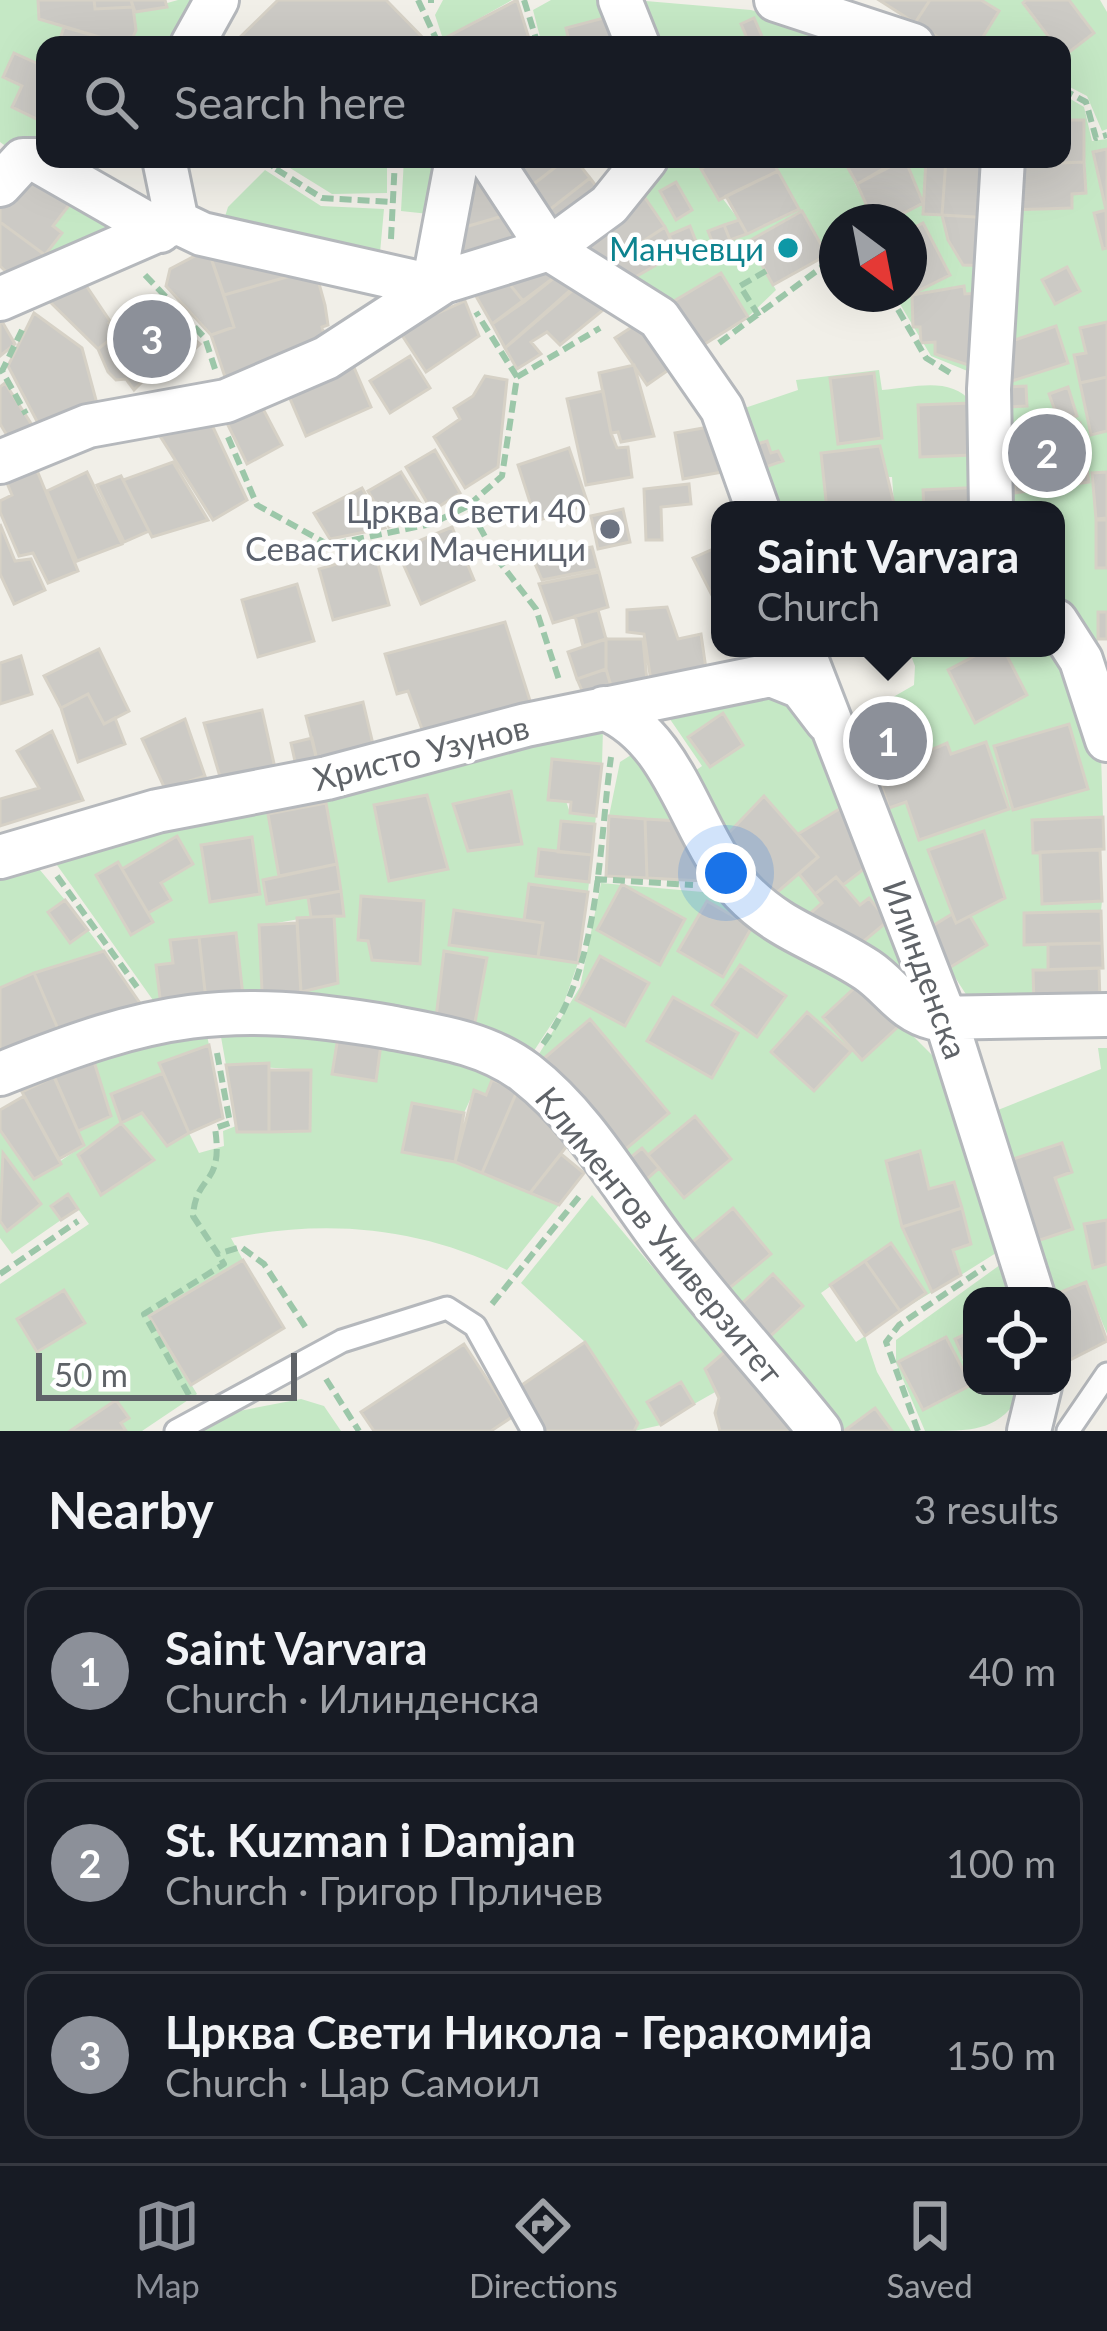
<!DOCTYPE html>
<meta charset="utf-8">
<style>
:root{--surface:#171b24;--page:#20242c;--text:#f1f3f6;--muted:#9ea1a6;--line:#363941;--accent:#8c9099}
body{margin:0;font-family:Lato,sans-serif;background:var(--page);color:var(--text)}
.controls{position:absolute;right:36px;bottom:36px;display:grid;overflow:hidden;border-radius:24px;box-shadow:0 12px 48px #0002}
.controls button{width:108px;height:108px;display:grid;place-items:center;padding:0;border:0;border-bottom:3px solid var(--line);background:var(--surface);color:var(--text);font:60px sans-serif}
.compass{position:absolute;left:819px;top:204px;width:108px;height:108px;border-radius:50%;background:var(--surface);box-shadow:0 12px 48px #0002;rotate:148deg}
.scale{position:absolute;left:36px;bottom:30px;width:261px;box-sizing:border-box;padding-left:12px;border:6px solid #5f6368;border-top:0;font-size:33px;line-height:42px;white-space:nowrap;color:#5f6368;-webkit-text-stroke:9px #fff;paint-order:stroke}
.you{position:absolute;left:726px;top:873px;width:42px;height:42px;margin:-30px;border:9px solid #fff;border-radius:50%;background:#1a73e8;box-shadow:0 0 0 18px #1a73e833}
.badge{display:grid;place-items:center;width:78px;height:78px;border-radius:50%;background:var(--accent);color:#fff;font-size:39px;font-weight:700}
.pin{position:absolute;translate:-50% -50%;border:6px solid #fff;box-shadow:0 3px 12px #0006}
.popup{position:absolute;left:711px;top:501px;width:354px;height:156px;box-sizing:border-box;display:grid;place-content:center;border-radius:24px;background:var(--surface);filter:drop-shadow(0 3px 9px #0005);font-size:39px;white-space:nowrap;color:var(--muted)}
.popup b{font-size:45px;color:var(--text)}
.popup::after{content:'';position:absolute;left:50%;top:100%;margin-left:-24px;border:24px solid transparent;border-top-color:var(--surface)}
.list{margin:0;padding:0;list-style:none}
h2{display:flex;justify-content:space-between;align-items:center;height:156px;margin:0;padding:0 48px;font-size:51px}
h2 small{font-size:39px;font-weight:400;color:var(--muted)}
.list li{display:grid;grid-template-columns:78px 1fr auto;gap:36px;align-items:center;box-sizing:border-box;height:168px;margin:0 24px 24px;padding:0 24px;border:3px solid var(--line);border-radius:24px}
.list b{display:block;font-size:45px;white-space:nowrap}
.list p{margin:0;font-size:39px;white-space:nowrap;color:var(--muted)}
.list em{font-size:39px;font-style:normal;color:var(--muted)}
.icon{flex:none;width:66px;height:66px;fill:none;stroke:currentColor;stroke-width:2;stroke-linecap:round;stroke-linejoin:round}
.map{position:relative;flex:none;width:1107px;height:1431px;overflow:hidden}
.search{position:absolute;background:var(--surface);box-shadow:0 12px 48px #0002;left:36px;right:36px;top:36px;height:132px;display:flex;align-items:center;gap:30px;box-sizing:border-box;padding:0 42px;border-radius:24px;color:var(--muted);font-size:45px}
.sheet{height:732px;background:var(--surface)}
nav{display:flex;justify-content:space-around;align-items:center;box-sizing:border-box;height:168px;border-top:3px solid var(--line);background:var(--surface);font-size:33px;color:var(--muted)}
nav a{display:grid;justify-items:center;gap:6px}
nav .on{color:var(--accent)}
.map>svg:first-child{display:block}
.green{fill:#c5e8c5;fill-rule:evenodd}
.building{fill:#cccac5;stroke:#d6d1c6;stroke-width:3}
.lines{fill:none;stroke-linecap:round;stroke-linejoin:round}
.service-casing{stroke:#b5b8bc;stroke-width:27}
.minor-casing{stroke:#b5b8bc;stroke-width:48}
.path{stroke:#9cc7a9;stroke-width:6;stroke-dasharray:12 6;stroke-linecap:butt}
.service{stroke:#fff;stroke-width:21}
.minor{stroke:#fff;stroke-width:42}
.culture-dot{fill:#0f9aa8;stroke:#fff;stroke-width:4.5}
.worship-dot{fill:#6b7280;stroke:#fff;stroke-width:4.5}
.labels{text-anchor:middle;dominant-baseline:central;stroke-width:9;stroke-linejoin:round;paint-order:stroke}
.culture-label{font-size:33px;fill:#0d838f;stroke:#fff;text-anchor:end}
.worship-label{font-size:33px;fill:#5b616d;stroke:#fff;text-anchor:end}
.street-label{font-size:33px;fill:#5f6368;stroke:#fff}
</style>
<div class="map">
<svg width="1107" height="1431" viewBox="0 0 1107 1431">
<rect width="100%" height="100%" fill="#f1efe8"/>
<!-- green -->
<path class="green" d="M0 0H38L40 19 64 27 58 45H45V67L14 53 22 86 13 107 45 123 34 150 14 152 0 142Z
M178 0H207L189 30 178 24 167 45 106 39 132 37 135 12Z
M443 0H512L443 39 435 15Z
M551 0H606L615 15 566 28 570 45H542L533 10Z
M634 0 751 10 875 45H694L691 37 650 45Z
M981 0H1100L1107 12V129L1102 131 1087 96 1062 83V45H978L999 12Z
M1062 94 1084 107 1092 141 1107 139V149L1093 153 1106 210 1094 213 1102 248H1107V322L1081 328 1086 353 1074 356 1090 434 1107 431V472L1093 473 1096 519 1107 518 1096 521V567L1107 568V612L1098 613 1097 671 1107 672V703L1056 607V510H999L1011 210 1072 208V194L1086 193 1084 120H1062ZM1079 423 1088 482 1015 493 1007 434Z
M299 159H387V193L332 194 290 168Z
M404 159H445L438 215 401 211Z
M658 159H717L701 170 739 220 708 231 714 246 799 209 771 159H843L874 222H837V249L827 255 802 211 749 241 776 290 748 317 721 273 664 307 625 283 697 244 689 226 669 235 641 192Z
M905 159H926L923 214 942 215 948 240 963 265 989 266 982 377 931 356 894 294 899 301 949 275 909 230V222H887L923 203Z
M265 170 321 206 384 209 379 264 222 226 228 207Z
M80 191 130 222 17 282 62 234 53 226Z
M879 370 882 390C912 388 951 375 972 403L918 405 920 456 974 455 984 487 923 490 924 510H906L904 503 894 504 892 477H884L879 446 821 453 827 510H771L757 470 782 460 778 451 771 453 767 441 748 447 733 412 798 390 796 380Z
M908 648H1056L1101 755 1103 817 1040 852 1042 903 1102 901 1101 911 1024 914 1025 944H1048V970L1033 971 1034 1005 969 999 949 968 987 945 970 916 1005 898 985 831 928 850 952 914 926 930 843 726 914 685 915 666Z
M763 684 791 690 801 702C826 757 930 957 925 1004L917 1005 887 971 852 951 888 921 870 898 860 905 843 885 872 862 842 809 798 834 764 796 721 841 682 780 702 766 661 706Z
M603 729 602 764 552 759 570 813 596 816 595 824 561 821 558 852 539 849 536 875 589 882 588 892 529 884 524 920 454 911 450 945 578 963 562 1008 526 1063 160 1010 47 851ZM325 803 343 915 334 916 337 982 278 996V990L262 991 259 926 311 917 308 897 267 903 263 880 279 876 268 815ZM177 837 193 863 161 883 170 900 148 913 153 922 131 934 96 875 118 862 122 869ZM235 933 243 995 161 1005 156 966 173 963 171 940Z
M631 755H636L679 821 609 816 620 762Z
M35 864 65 900 48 912 70 942 88 930 104 951 0 988V866Z
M799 874 822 903 797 925 767 901Z
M601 883 703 892 730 901 862 981V1059L901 1024 937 1060 1004 1248 961 1275 953 1250 971 1244 954 1182 929 1189 919 1151 886 1161 902 1227 932 1292 900 1311 926 1293 891 1243 821 1293 856 1342 865 1336 877 1372 911 1431H831L721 1295 771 1253 733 1208 684 1249 638 1187 659 1168 695 1117 648 1155 642 1148 620 1166 531 1067 580 987Z
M218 1020 339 1031 333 1075 376 1080 382 1037 445 1051 518 1089 492 1081 486 1095 474 1091 464 1113 412 1103 403 1152 455 1162 559 1205 507 1270C418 1227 328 1219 231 1238L243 1260 150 1316 197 1394 142 1431H0V1284L89 1224 67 1194 52 1206 61 1220 12 1254 0 1238V1130L34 1179 84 1145 78 1131 111 1116 91 1052 204 1021 209 1045 159 1063 163 1073 112 1094 121 1122 142 1113 167 1145 189 1133 199 1153 224 1146 223 1131 236 1126 238 1132 310 1131V1070L226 1065ZM121 1123 153 1160 101 1195 79 1155Z
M1098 1048H1107V1220L1085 1224 1094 1267 1107 1264V1334L1086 1283 1051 1296 1031 1243 1073 1229 1055 1178 1072 1171 1062 1144 1004 1162 988 1114 1101 1069Z
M592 1195 697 1320 711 1311 735 1343 717 1391 694 1404 680 1383 648 1402 661 1425 634 1431 637 1423 585 1342 521 1283Z
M1004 1262 1018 1296H972V1331L955 1339 972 1386H1026C1001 1431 977 1431 925 1431L896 1363V1340Z
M301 1399 324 1406 341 1431H198L234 1412Z"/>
<!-- building -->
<path class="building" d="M38 0H94L95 9 133 7 136 30 133 37 106 39 39 19Z
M94 0H131L133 7 95 9Z
M131 0H165L167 7 135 12Z
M278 0H386L430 45H232Z
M517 0 531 45H447L443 39Z
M879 0H930L915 23Z
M930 0H981L999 11 978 45H951L915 23Z
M1026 0H1069L1094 33 1064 56 1062 45H1055L1023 3Z
M615 15 623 45H570L566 28Z
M754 18 764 41 750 45 741 24Z
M64 27 106 39 124 45H58Z
M14 53 45 67V123L12 107 22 86 3 77Z
M1062 120H1084V162L1009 165V159H1062Z
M1107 149V210H1106L1093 152Z
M467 159 513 213 455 230Z
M502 159H566L522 193Z
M566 159H575L590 178 539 218 522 193Z
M717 159H771L778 171 719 200 701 169Z
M843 159H900L857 184Z
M905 159 923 203 887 222H874L857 184Z
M926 159H946L942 215 923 214Z
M946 159 994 161 991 218 942 215Z
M1084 162 1086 193 1072 194V208L1011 210 1009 165Z
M24 171 80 191 53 226 62 233 45 255 0 222V196Z
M778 171 799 209 747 234 726 196Z
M590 178 605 198 554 238 539 218Z
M676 182 692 210 676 220 660 191Z
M641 192 665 227 605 266 582 239Z
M1106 210 1107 248 1103 249 1094 213Z
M802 211 827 255 773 285 749 241Z
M513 213 534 247 450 260 455 230Z
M942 215 991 218 989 266 963 265 948 240Z
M739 220 747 234 730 240 724 225Z
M0 222 45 255 17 282 0 266Z
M923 223 950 275 898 301 895 294H909V230Z
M724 225 730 240 714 246 708 231Z
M690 226 697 244 677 253 669 235Z
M665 227 677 253 625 283 605 266Z
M208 249 234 327 211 335 166 286 170 269Z
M208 249 315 269 224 295Z
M544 266 564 270 524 302 506 280Z
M1067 267 1080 291 1055 304 1042 280Z
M315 269 325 305 328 325 322 327 328 348 227 383 211 335 234 327 224 295Z
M564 270 584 278 505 348 492 324Z
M721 273 748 317 692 352 664 307Z
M79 275 118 333 98 349 47 299Z
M586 279 619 297 560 345 547 332 531 342 541 354 517 369 505 348Z
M506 280 524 302 492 324 476 296Z
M964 286 965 294 979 293 983 370 935 354V342L921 343 920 327H913L912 295Z
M146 297 200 344 187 356 178 346 134 390 126 379 116 380 108 372 98 349 118 333 109 323Z
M422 299 438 313 465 301 479 336 426 372 392 320Z
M34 313 82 348 100 415 41 429 8 366Z
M0 318 15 344 0 356Z
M1107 322V377L1080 383 1074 355 1086 353 1080 328Z
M638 323 670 369 647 385 615 338Z
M1056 326 1068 363 1009 382 997 346Z
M410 356 430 388 390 413 370 381Z
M353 365 371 407 306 436 288 394Z
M634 365 654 436 621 442 618 432 611 433 599 373Z
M874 373 882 438 838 444 830 378Z
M485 376 507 380 498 467 465 488 434 437 460 419 454 408 473 396Z
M1107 377V431L1091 435 1080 383Z
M5 383 32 425 8 437 0 424V387Z
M1026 386 1027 406 1009 407 1007 387Z
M1068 387 1077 416 1059 422 1049 394Z
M603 391 611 433 617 448 628 447 632 477 586 485 567 399Z
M260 403 282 445 247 464 227 423Z
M972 403 974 455 920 457 918 405Z
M1080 423 1089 482 1015 493 1006 434Z
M212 425 247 500 213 520 160 436Z
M720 425 728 471 683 479 675 433Z
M767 441 771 453 778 451 783 461 757 470 748 447Z
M880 446 894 504 827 510 821 453Z
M569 448 588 504 536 521 518 465Z
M435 450 460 493 432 511 406 467Z
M173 462 208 520 152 537 123 480Z
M34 463 78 571 48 583 33 553 19 556 0 512V501L12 495 4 476Z
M87 472 122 544 77 561 47 491Z
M401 472 427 514 389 527 368 491Z
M1107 472V518L1096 519 1092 473Z
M121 476 149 531 124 542 97 485Z
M689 484 691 504 661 507 662 540H646L644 489Z
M984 487 985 510H924L923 490Z
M362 488 385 528 330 539 314 513Z
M623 509 630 542 598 549 591 516Z
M1096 520H1107V568H1096Z
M0 524 15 561 31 559 45 590 14 604 0 574Z
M452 527 474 580 421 604 397 550Z
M720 546V611L693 558Z
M592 547 598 569 542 580 532 557Z
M375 553 389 605 333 620 319 569Z
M599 572 608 607 553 623 539 584Z
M297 584 314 641 258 657 242 600Z
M667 607 678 639 701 634 707 676 652 688 644 634 627 632V610Z
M598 610 606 639 583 646 575 616Z
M1098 612H1107V639H1098Z
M505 622 532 707 426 740 408 691 397 694 385 654Z
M606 639V669L577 679 568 652Z
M606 639H643L648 692 613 693 606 669Z
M990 648H1003L1027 695 975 723 948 670Z
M99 649 129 711 104 724 88 694 61 708 44 676Z
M21 656 32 694 0 704V663Z
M606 669 613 693 587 702 577 679Z
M88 694 104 724 115 718 125 744 78 762 61 708Z
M363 702 376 757 320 773 306 716Z
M262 710 275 768 221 780 204 723Z
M723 713 743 745 710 767 688 737Z
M902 715 915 753 874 767 860 730Z
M185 719 205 776 165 789 142 739Z
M1069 724 1088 789 1013 810 994 746Z
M52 731 83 800 0 826V799L39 788 17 751Z
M312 738 320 773 298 775 291 743Z
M986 742 1009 809 919 840 906 802 889 808 877 773 947 743 951 754Z
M552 759 602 764 596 816 570 813 571 802 548 800Z
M511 791 522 844 468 851 453 804Z
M427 795 448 869 389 881 374 805Z
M764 796 818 857 767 901 721 841Z
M326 803 337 864 279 876 268 814Z
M841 808 873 862 843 885 836 877 815 894 799 874 818 857 798 834Z
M609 816 645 819 647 878 606 876Z
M1103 817 1104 849 1033 853 1032 820Z
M645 819 679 821 703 881 647 878Z
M561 821 595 824 592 855 558 852Z
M984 831 1005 898 956 923 928 850Z
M177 836 193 864 161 883 171 900 148 913 122 869Z
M252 837 260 894 210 902 201 845Z
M539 849 592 855 589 882 536 876Z
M1100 850 1102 901 1042 904 1040 852Z
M118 862 153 922 131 935 96 875Z
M337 864 341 891 267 904 263 880Z
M836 877 860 905 869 898 888 921 852 951 797 925 822 903 815 894Z
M529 884 588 892 578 963 538 957 543 923 524 920Z
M622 884 685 919 660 965 597 930Z
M341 891 344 916 311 917 308 897Z
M361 896 424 901 420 964 372 960 368 941 358 940Z
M65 900 88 930 70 943 48 912Z
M707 901 752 927 723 977 678 951Z
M454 910 543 923 538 957 449 945Z
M1101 911 1102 943 1024 945V913Z
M952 914 956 923 970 916 987 945 949 968 926 930Z
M334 916 338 983 301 992 297 918Z
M297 923 301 995 262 991 259 925Z
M236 933 243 996 206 1000 199 937Z
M199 937 206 1000 161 1006 156 965 173 963 170 940Z
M1102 943 1103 968 1048 970V944Z
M104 951 144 1009 61 1036 34 973Z
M444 951 487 958 473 1033 435 1026Z
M600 956 649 983 625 1026 576 1000Z
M740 965 786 996 757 1037 712 1005Z
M1099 968 1100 1002 1034 1005 1033 970Z
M34 973 61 1036 0 1063V988Z
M862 981 901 1024 862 1060 823 1017Z
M673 997 738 1033 712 1078 647 1041Z
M807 1012 851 1051 814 1091 771 1052Z
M590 1019 669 1113 621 1153 542 1060Z
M339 1031 382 1037 376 1081 332 1074Z
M209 1045 223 1118 189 1133 159 1063Z
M91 1052 111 1116 78 1131 51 1069Z
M269 1063V1132H237L226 1065Z
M269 1070H311L310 1131 269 1132Z
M163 1073 189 1133 167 1146 142 1113 121 1123 111 1094Z
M54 1077 84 1145 59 1159 22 1092Z
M492 1080 518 1089 482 1173 455 1162 474 1090 486 1095Z
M518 1089 574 1137 530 1193 482 1173Z
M24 1096 61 1164 34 1179 0 1130V1110Z
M412 1103 464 1113 455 1162 402 1152Z
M695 1116 731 1159 684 1198 648 1155Z
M121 1123 154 1160 101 1195 78 1155Z
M1062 1143 1072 1172 1055 1178 1073 1229 1031 1243 1004 1162Z
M642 1148 659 1168 638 1187 620 1166Z
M920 1151 929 1189 954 1182 962 1208 902 1227 886 1161Z
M3 1153 41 1204 7 1231 0 1221Z
M561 1154 584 1173 559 1205 530 1193Z
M68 1194 78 1209 61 1220 51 1206Z
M733 1208 771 1254 721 1295 684 1249Z
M962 1208 971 1244 953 1250 961 1275 932 1292 902 1227Z
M1107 1220V1264L1093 1268 1084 1224Z
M891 1243 926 1293 900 1311 865 1261Z
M243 1260 284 1328 191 1385 149 1316Z
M865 1261 900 1311 865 1336 830 1285Z
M773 1274 803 1306 765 1341 736 1309Z
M1086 1282 1107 1341 1062 1364V1296H1051Z
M64 1290 85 1323 37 1352 17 1319Z
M972 1331V1377L955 1339Z
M946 1337 971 1385 923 1410 898 1362Z
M585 1342 638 1423 634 1431H543L516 1389Z
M735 1343 805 1431H720L715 1413 719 1398 705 1369Z
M464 1344 512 1417 491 1431H374L361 1412Z
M681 1382 694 1404 661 1425 647 1402Z
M116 1400 129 1418 121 1423 126 1431H70Z
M875 1408 892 1431H844Z"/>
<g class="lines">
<!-- service casing -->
<g class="service-casing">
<path id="service" d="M176 1431 342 1341 447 1308 475 1326 533 1431
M1068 1431 1107 1374"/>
</g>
<!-- minor casing -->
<g class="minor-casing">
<path id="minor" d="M620 0 638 45
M776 0 913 45
M192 45 217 0
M164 159 177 222
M490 159 549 249 609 205 646 159
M0 185 23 160H36L160 231
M177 222 202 234 433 286
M433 286 457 159
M0 299 177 222
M0 462 88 426 226 401 326 358 443 282 549 249 659 318 722 409 758 510
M991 510 989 389 1003 159
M1056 621 1081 660 1107 740
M802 648 945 1017 1033 1296
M604 708C679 739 690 837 742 891 781 932 822 940 867 970 891 986 903 1011 933 1018L1107 1015
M0 857 157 811 327 778 526 725 771 675 801 687 827 721
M0 1074C154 1012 225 999 389 1027 437 1036 487 1043 526 1073 584 1118 620 1184 664 1242 713 1307 769 1367 820 1431
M1029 1431 1040 1386"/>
</g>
<!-- path -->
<path class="path" d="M418 0 439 45
M428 0H434
M524 0 538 45
M1062 89 1086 102 1096 138 1107 135
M265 159 276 169 287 159
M276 169 322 198 393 202
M391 239 395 159
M145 275 205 338 215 369
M889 294 926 358 952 374
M759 316 740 286 766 271
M22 330 2 371 26 414
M719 343 837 256
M517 377 600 328
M228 437 257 505 329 545 431 524 468 506 498 560 536 609 560 683
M469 505 502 476 517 377 476 312
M57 876 137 987
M595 879 693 885
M543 1044C601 964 598 852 611 757
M217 1053 230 1123 215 1128C224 1188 196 1172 193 1216L218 1254 241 1247 264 1264 306 1328
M0 1274 78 1221
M492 1304 582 1193
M326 1379 359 1431
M189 1395 144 1314 224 1264 218 1254
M918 1431 886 1342 899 1325 985 1267"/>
<!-- service -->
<use href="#service" class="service"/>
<!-- minor -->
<use href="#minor" class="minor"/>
</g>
<!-- markers -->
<circle class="culture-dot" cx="788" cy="248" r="12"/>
<circle class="worship-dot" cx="610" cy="529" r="12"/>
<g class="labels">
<!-- culture labels -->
<g class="culture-label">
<text x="764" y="248">Манчевци</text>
</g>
<!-- worship labels -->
<g class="worship-label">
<text x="586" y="510">Црква Свети 40<tspan x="586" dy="38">Севастиски Маченици</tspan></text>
</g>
<!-- street labels -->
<g class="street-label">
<text transform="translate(421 752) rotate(-14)">Христо Узунов</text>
<text transform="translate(926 969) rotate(70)">Илинденска</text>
<text transform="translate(660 1235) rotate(51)">Климентов Универзитет</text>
</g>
</g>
</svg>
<div class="controls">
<button><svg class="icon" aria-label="locate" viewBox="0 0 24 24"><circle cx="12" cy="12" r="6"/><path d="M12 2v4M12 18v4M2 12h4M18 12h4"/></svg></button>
</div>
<svg class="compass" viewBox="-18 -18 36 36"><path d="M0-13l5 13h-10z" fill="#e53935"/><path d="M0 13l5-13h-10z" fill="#9ea1a6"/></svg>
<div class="scale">50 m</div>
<div class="you"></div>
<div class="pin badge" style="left:888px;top:741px">1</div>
<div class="popup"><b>Saint Varvara</b>Church</div>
<div class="pin badge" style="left:1047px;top:453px">2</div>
<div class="pin badge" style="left:152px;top:339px">3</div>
<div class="search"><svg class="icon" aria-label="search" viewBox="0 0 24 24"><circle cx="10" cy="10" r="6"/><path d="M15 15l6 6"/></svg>Search here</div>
</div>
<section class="sheet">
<h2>Nearby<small>3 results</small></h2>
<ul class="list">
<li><span class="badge">1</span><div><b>Saint Varvara</b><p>Church · Илинденска</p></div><em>40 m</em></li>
<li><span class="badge">2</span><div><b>St. Kuzman i Damjan</b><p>Church · Григор Прличев</p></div><em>100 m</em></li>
<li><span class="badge">3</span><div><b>Црква Свети Никола - Геракомија</b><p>Church · Цар Самоил</p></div><em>150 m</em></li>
</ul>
</section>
<nav>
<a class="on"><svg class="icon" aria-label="map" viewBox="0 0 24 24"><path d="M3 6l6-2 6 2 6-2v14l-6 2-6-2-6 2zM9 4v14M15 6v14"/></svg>Map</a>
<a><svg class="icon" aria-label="directions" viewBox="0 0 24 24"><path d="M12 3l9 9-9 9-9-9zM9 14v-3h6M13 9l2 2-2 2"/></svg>Directions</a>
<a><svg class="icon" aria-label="saved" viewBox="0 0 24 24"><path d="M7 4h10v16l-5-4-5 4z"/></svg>Saved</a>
</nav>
